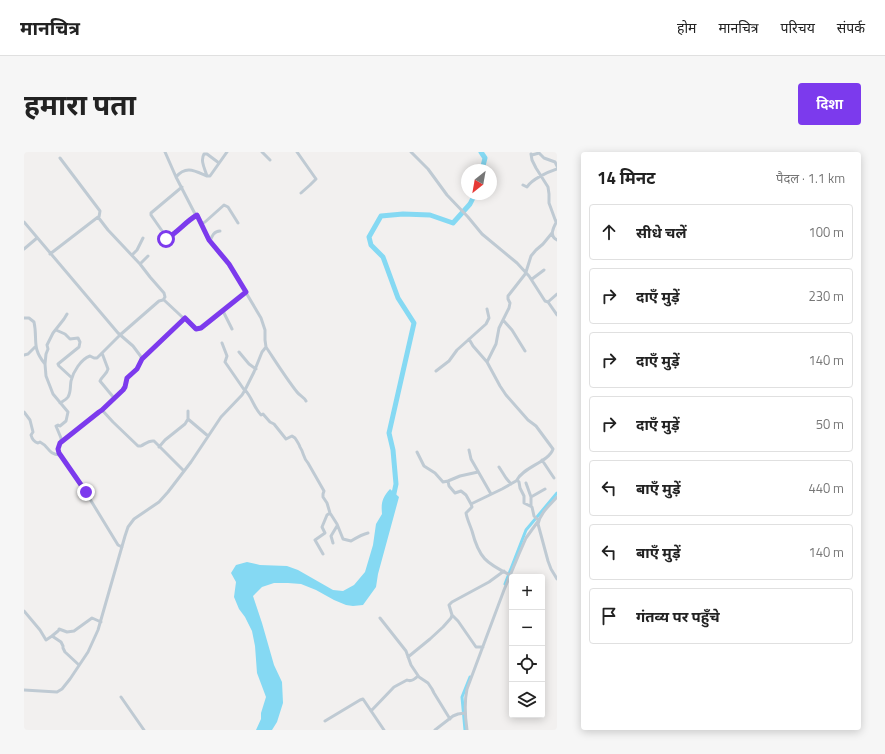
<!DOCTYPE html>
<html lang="hi">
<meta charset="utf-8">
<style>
:root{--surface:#fff;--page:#f6f6f6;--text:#222;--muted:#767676;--line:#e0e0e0;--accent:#7c3aed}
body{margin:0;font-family:"Titillium Web","Noto Sans Devanagari",sans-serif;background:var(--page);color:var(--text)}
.controls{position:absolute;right:12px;bottom:12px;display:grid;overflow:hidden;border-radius:4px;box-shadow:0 2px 10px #0003}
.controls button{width:36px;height:36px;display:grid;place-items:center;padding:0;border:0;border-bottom:1px solid var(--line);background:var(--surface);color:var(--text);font:20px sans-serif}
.compass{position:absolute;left:437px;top:12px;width:36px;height:36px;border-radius:50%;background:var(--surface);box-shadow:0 2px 10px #0003;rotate:211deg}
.stop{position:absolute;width:12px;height:12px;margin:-9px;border:3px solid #7c3aed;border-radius:50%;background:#fff}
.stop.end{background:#7c3aed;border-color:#fff;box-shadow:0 1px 4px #0008}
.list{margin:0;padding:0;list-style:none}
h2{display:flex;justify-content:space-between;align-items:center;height:52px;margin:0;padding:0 16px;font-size:17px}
h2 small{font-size:13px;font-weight:400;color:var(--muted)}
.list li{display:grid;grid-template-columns:26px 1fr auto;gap:12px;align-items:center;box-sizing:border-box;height:56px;margin:0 8px 8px;padding:0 8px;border:1px solid var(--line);border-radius:4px}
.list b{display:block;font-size:15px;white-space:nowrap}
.list em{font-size:13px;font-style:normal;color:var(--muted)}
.icon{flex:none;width:22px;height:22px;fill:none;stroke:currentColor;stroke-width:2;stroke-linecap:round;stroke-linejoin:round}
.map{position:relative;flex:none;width:533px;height:578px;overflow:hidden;border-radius:4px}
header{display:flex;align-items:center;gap:24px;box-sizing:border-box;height:56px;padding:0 20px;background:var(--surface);border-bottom:1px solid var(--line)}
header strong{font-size:19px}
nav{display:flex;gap:22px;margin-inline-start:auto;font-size:14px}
.intro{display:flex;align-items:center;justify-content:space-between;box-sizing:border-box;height:96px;padding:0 24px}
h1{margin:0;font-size:28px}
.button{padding:10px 18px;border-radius:4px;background:var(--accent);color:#fff;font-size:14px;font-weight:700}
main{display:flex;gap:24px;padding:0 24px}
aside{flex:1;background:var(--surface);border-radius:4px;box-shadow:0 2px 10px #0003}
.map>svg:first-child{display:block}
.water{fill:#85d9f3}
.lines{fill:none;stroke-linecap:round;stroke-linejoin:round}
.canal{stroke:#85d9f3;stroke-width:3}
.river{stroke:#85d9f3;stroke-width:5}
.minor{stroke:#bfcad3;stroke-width:3}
.route{stroke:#7c3aed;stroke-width:5}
</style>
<header>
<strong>मानचित्र</strong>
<nav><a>होम</a><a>मानचित्र</a><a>परिचय</a><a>संपर्क</a></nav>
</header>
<div class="intro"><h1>हमारा पता</h1><a class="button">दिशा</a></div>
<main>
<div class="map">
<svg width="533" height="578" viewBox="0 0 533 578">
<rect width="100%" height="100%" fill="#f2f0ef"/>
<!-- water -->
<path class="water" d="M366 337 375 345 354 422 352 435 339 453 329 454 322 453 310 448 292 438 277 432 264 431H250L238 435 229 444 238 471 250 513 258 530 259 551 253 570 248 578H232L237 567V561L242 545 233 521 231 494 228 479 221 465 215 457 210 445 212 430 207 421 212 413 223 410 236 413 263 414 274 418 309 438 319 439 330 433 341 420 349 393 352 372 358 362C357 351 358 346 366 337Z"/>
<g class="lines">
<!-- canal -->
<path class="canal" d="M481 432 502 378 533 341
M441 578 438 545 446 525"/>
<!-- river -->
<path class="river" d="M457 0 461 6 458 18
M369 346 372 332 369 298 365 281 390 171 374 146 359 105 347 93 345 85 357 64 379 62 406 63 429 71 446 52 451 42"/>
<!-- minor -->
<path class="minor" d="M238 0 246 8
M273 0 292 27 286 33 277 41
M387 0 404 17 423 43 444 65 458 82 493 111 505 124 521 149 524 150 533 163
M507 2 508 8 512 16 524 35 525 42V51L532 70
M507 2 508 3 515 1 520 6 531 10 533 14
M36 6 73 55 76 59 75 65
M183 24C181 17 176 9 180 2H183L195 11
M152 25C162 13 171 19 183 24H186L203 0
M499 33 503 35C508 27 524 20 533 17
M533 69C529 76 525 84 533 88
M0 70 94 181 109 194 118 206 115 214 103 226 101 235 99 238 78 258 37 290 35 293 34 297 36 303 58 334 94 393 98 395
M177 72 181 70 200 53 204 55 214 71
M143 86 127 63V61L158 35
M186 89C188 84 190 79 196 79
M139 90C142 87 146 85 149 82 157 76 164 68 173 63
M0 97 13 86
M26 102 74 65 84 78 116 112 126 125 140 141 141 145 139 148
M108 103 113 98 119 86
M116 112 124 104
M502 120 507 104 512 98 519 92 528 81
M508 127 520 118
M524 150 533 142
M199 159 208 177
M0 166H5L10 170C14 188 7 195 21 212
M479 168 488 178 501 199
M32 178 41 182 46 187 54 186 56 190 55 195 34 212 35 214 48 226
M445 187 449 194 463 210
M198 191 203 204 201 210 221 239
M242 195C252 210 262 226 273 240 276 244 280 245 282 249
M215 200 225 212 232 217
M78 201 84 217C83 222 78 224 76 229L90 246
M0 203 4 202 11 195
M118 207 161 166
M412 219 425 209 433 198 462 172 465 166 463 157
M221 238C228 245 230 256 237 263L239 262 246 270 250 272 262 287 268 284 271 286C273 289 275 292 276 295 280 301 279 306 284 311L300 339 299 342V345L303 351 306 361 313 372 319 387 327 389C332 386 339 382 344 381
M36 251C39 249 42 248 44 245 47 240 46 235 47 229 49 220 57 207 66 204L70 206H73L96 183 135 149 139 148H140L170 176 175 177 179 175 188 168 222 140
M78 258 89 270 114 294H117C121 292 125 288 130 289L160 319
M0 260 6 268 9 280 7 283C8 287 10 290 14 291L16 290C26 295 23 302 36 303
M164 267 184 284
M37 290V286L32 274 34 273 36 274 42 269 44 260 29 242 22 224 21 212 22 202 24 197 23 193 29 181 40 167 43 162
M135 295 141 288 161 272 164 267V259
M445 298 447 307 467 342
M393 300 400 314 411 321 419 330 424 329 436 324 454 320
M518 308 530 326
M475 315 482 326 487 332
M493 328C499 315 525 310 529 297L512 274 504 268 482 243 476 234 463 210 472 192 475 176 485 156 486 151 484 147V144L502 121
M424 329 425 334 431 341 437 339 442 343 447 352
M502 331 507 345V354
M507 345 521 337
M533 345C526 353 516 361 514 372L524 409 527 417 533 427
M309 391 307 384 313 374
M299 402 291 388 301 381 298 375 303 363 306 361
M486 423C462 411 455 406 448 379 446 373 443 367 442 361L448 355 447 352 478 337 492 329 493 328 495 330 496 336 500 344V351L508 355 510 364 514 368
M0 459 16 478 22 488 28 484 37 490 39 494V496L41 500 55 513
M356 466 382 499 387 513 395 525 404 531 408 537 410 541 426 567
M28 484 34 479 35 478V477L43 480 50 479 68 466 77 470
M459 495H452L434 469 428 463 425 453 428 450 465 430 480 419
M384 505 406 487 419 475 427 466 428 463
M0 538 33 540 38 537 46 527 64 500 74 478 101 384 104 375 110 367 135 350 144 340 167 310 197 265 218 243 221 238 230 220 238 200 242 195 241 188V178L237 166 205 112 185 89 152 25 141 0
M97 545 120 578
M347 559 370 535 383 528C387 530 391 527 394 524
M301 569 336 548 339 547 360 578
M411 578 429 564 434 562 441 561
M443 578C441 564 440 551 443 537L480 438 495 402 502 386 515 368"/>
</g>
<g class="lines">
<!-- route -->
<path class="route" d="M62 340 35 301 34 297 36 291 75 260 78 258 99 238 101 235 103 226 113 217 118 207 161 166 172 177 177 176 222 140 205 112 185 88 173 63C161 70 153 81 142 87"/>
</g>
</svg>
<div class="controls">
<button>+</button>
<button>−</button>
<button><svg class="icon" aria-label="locate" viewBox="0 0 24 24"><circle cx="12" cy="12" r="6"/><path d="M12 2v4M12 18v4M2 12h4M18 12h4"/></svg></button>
<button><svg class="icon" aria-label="layers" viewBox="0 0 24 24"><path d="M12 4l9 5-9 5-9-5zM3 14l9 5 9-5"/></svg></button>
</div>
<svg class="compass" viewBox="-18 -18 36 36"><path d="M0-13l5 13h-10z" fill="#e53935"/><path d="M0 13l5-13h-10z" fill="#767676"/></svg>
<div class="stop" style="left:142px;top:87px"></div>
<div class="stop end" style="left:62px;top:340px"></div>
</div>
<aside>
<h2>14 मिनट<small>पैदल · 1.1 km</small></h2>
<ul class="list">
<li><svg class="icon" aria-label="ahead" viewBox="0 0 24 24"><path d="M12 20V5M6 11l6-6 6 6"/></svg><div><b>सीधे चलें</b></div><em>100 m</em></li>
<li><svg class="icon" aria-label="right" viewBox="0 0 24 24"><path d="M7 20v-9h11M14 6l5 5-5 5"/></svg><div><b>दाएँ मुड़ें</b></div><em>230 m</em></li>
<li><svg class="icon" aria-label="right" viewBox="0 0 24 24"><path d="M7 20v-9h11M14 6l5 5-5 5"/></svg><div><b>दाएँ मुड़ें</b></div><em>140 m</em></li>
<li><svg class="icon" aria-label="right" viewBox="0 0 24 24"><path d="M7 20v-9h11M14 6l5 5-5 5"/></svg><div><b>दाएँ मुड़ें</b></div><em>50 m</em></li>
<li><svg class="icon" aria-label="left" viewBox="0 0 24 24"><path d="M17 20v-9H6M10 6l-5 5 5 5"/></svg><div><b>बाएँ मुड़ें</b></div><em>440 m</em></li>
<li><svg class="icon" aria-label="left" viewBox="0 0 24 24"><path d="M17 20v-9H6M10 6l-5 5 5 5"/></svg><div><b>बाएँ मुड़ें</b></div><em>140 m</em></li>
<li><svg class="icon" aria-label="arrive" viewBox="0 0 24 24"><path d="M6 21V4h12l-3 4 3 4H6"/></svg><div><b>गंतव्य पर पहुँचे</b></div></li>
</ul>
</aside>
</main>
